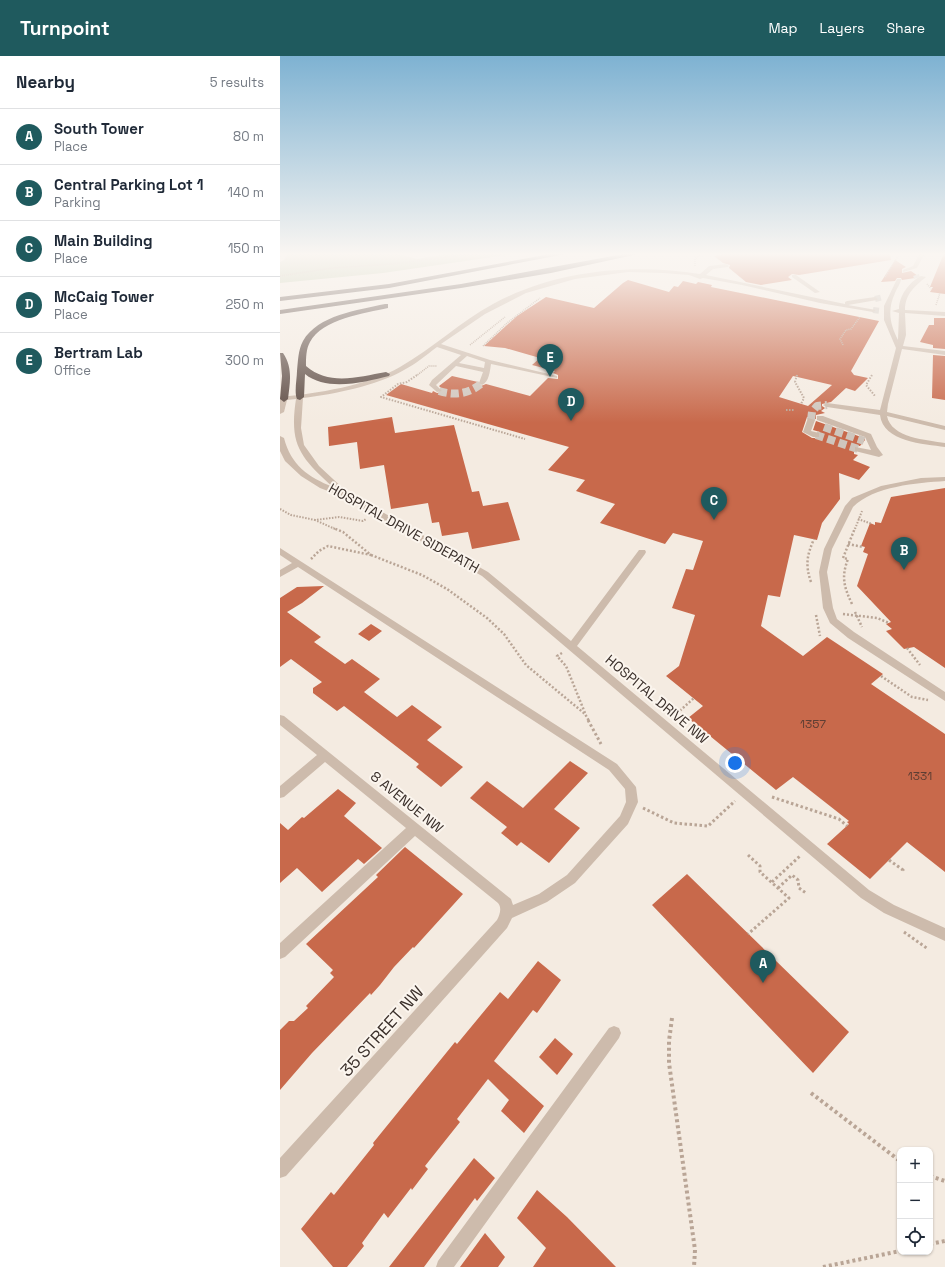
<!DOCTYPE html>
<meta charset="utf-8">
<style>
:root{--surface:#fff;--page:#f6f6f7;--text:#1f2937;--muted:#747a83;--line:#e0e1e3;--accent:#1f5a5e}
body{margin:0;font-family:"Space Grotesk",sans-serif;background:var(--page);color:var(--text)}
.controls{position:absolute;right:12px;bottom:12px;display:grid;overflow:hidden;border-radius:8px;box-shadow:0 1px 3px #0004}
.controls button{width:36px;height:36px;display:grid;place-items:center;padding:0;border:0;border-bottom:1px solid var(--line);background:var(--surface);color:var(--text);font:20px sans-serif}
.you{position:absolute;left:455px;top:707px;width:14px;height:14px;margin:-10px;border:3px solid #fff;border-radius:50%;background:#1a73e8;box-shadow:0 0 0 6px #1a73e833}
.badge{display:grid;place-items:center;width:26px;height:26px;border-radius:50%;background:var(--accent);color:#fff;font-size:13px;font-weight:700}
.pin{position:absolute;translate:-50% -33px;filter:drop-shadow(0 1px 2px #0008)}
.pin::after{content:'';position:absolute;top:21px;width:14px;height:12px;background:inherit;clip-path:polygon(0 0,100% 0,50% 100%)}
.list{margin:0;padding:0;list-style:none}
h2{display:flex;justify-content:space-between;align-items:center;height:52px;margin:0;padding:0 16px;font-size:17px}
h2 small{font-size:13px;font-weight:400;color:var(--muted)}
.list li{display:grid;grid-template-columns:26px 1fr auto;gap:12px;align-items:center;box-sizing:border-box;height:56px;padding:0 16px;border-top:1px solid var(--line)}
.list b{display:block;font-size:15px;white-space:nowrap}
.list p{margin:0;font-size:13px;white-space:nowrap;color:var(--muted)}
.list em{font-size:13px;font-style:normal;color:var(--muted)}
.icon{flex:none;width:22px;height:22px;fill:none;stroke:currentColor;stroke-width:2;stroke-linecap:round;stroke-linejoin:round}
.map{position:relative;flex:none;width:665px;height:1211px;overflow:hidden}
header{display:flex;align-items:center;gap:24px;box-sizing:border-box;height:56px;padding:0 20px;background:var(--accent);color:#fff}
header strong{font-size:19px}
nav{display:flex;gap:22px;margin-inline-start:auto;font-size:14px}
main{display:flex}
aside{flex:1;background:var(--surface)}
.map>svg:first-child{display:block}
.green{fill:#b8c4a0}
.building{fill:#c8694b;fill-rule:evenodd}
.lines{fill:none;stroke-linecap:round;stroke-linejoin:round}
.minor-tunnel-far1{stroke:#cfc6bd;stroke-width:6;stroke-dasharray:6 3;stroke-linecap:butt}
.minor-tunnel{stroke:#cfc6bd;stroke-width:8;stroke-dasharray:8 4;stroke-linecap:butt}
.path-far4{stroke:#b9a596;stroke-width:1.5;stroke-dasharray:1 1;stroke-linecap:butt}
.path-far3{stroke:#b9a596;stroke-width:2;stroke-dasharray:1.5 1.5;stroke-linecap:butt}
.path-far2{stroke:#b9a596;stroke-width:2.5;stroke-dasharray:2 2;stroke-linecap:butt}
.path-far1{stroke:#b9a596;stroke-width:3;stroke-dasharray:2.5 2.5;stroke-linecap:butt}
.path{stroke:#b9a596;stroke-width:4;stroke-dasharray:3 3;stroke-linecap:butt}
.minor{fill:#cdbbac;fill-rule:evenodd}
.highway{fill:#5c4a42;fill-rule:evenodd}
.labels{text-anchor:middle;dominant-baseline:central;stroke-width:4;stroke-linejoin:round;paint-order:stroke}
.number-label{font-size:12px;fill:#5e3e33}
.street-label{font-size:14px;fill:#3b302b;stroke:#fbf5ee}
.near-street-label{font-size:17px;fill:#3b302b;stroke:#fbf5ee}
</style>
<header>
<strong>Turnpoint</strong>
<nav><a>Map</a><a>Layers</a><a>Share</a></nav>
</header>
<main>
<aside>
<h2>Nearby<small>5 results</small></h2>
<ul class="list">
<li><span class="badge">A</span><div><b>South Tower</b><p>Place</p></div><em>80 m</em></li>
<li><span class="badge">B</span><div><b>Central Parking Lot 1</b><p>Parking</p></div><em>140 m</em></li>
<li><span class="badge">C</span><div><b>Main Building</b><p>Place</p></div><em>150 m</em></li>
<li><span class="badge">D</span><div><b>McCaig Tower</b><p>Place</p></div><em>250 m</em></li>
<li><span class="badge">E</span><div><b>Bertram Lab</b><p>Office</p></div><em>300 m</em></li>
</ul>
</aside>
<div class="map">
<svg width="665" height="1211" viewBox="0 0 665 1211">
<rect width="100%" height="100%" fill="#f4ebe1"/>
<!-- green -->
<path class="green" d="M9 197H115L137 203 172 197H240L103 217 0 227V206L4 204Z"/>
<!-- building -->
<path class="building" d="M450 197H610L611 204 519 219 512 218 508 221 512 224 481 229 466 226 449 212 450 209 443 207 434 200Z
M664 197H665V238L650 236 653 231H650Z
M615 204 626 211 622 213V217L631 215 638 220 635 222 622 224 621 222H617L615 225 601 226Z
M348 224 389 236 394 230 398 231 403 225 416 228 418 226 432 229 431 231 599 265 571 315 574 319 588 322 575 335 566 332 551 346 542 348V350L545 352 541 355 545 357 536 359V363L527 361 522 376 532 382H540V376L533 374 536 365 584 382 585 384 580 390H574V398L578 399 573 404 590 411 579 424 559 417 560 443 542 467 537 484 514 479 500 541 488 539 481 570 523 600 547 581 603 618 591 628 665 678V816L627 786 590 823 547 788 569 768 567 766 569 765 513 721 496 734 408 662 423 650 386 620 399 610 415 559 392 552 406 513 413 514 423 485 393 477 385 488 320 467 335 448 296 435 305 424 268 414 289 391 106 339 121 328 152 337 153 335 157 337 162 336 163 334 159 330 172 320 198 326 201 330 206 328 250 340 268 322 278 323V319L273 317 275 315 252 309 260 302 225 292 204 290 237 260 266 241 314 252 343 227ZM513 320 552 329 528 350 499 341Z
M654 262H665V293L653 292V289L640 286 649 269H654Z
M653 299 665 300V344L652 342Z
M112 361 115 377 174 369 192 436 199 435 203 450 228 446 240 484 192 493 188 476 162 480 159 466 152 467 148 447 111 453 104 409 80 413 77 386 49 390 48 371Z
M665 432V612L634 591 624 593 606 575 612 573 606 568 611 566 577 530 588 498 583 496 585 491 581 490 590 467 595 469V466L601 467 611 441Z
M44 530 22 547 7 556 41 581 34 586 65 608 72 603 100 623 84 636 117 661 132 649 162 671 147 684 183 711 161 731 136 711 139 708 64 650 57 655 33 637V632L42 626 11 603 0 611V542L17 531Z
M91 568 102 575 89 585 78 578Z
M290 705 308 717 274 753 300 772 269 807 241 786 237 790 221 777 227 771 190 742 207 725 243 752Z
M58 733 76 747 64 760 102 792 84 808 78 803 42 836 17 812 0 827V767L8 774 22 761 24 762Z
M125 791 183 838 134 892 133 891 114 911 100 929 91 939 90 937 32 997 0 1034V974L9 965H14L28 952 26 950 54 921 50 917 53 914 26 888 98 821 96 819Z
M407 818 569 976 533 1017 372 849Z
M258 905 281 924 257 957 253 954 214 1005 264 1050 244 1077 221 1055 229 1044 208 1023 177 1063 180 1066 145 1110 148 1113 132 1134 131 1132 108 1162 104 1157 82 1187 84 1190 67 1211H53L21 1173 51 1136 54 1139 94 1089 93 1087 175 986 177 988 220 936 228 943Z
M275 982 293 998 277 1019 259 1001Z
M194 1102 215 1122 197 1145 195 1142 144 1211H109Z
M257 1134 287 1161 336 1211H253L266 1192 237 1162Z
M205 1177 225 1201 218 1211H180Z"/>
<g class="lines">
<!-- minor-tunnel-far1 -->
<path class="minor-tunnel-far1" d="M636 219 637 222
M595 243 603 241
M593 254 601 255"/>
<!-- minor-tunnel -->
<path class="minor-tunnel" d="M159 335C175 340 189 338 202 327
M531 364 532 356 537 350 547 349
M544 371 584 385
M536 379 578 393"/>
<!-- path-far4 -->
<path class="path-far4" d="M415 210V203L422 197
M0 220 52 212 112 208 198 197
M605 221 620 197
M647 228 651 233
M656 249 660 237
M190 289 225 261
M563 289 560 283 566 274 571 273 580 261
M203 290 227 267 260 242
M136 320 149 310H157
M517 320V318"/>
<!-- path-far3 -->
<path class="path-far3" d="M137 319 127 326 118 328 101 341 245 383
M517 319 515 326 524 342 521 348
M592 319 586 329 595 340
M506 354H514
M0 453 11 459 35 464
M578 463 592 468
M55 473 35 464 59 461 83 465 86 463
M575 473 582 455"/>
<!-- path-far2 -->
<path class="path-far2" d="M568 488 583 491
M91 499 142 519 167 533 207 562 224 578 246 609 305 658 309 665
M31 503 39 495 48 490 91 499 63 476 53 472
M531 526C525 509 527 499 534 483
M572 548C564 531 561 521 568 503L563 502 575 472
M575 556 582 571
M563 558 597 562 609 567
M536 559 540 580
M627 592 640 609
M282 597 277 600 286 610 305 657
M601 620 632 641 648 644
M394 660 414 642"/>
<!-- path-far1 -->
<path class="path-far1" d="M308 664 321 688
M492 741 559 763 567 770
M363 752 394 767 428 770 455 745
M468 799 480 810V816L509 842 468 878
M609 804 623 814 621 816
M492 826 520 800
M498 832 512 819 518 824 519 832 526 837
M624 876 648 893"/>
<!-- path -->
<path class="path" d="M392 962 389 985V1007L415 1194 414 1211
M531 1037 620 1105
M650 1120 665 1125
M650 1188 665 1185
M543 1211 620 1195"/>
<!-- minor -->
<path class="minor" d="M640 197H645L637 212 623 216V214L633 210Z
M446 208 449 210 448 211 433 213 426 219 565 248V246L567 245 595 241 598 243 597 244 568 249 596 254 593 256 540 247 462 229 423 222 420 223 409 219 383 217 348 216 295 223 246 237 205 258 161 288 210 304 277 320V322L211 308C210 315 209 326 202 329L199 327 203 316 176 310 156 329 162 335 157 336 149 329 152 324 181 299 157 291C146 299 136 308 124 314 96 330 55 338 23 342L21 372 24 389 39 410 67 436 208 516 291 585 359 494H365L366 496 365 498 297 590 589 834 614 849 665 872V885L604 857 581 842 202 520 61 440 40 432 21 420 5 405 0 395V380L4 382C11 409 28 421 53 431 20 401 9 389 16 343L7 344 4 356 0 358V341C35 338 90 329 120 311 153 292 180 266 213 248 275 214 352 207 420 218L429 210ZM187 300 205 306 204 312 179 307Z
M512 219H516L540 236 535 237 512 221Z
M641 220 646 221C635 230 625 238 625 254L665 256V260L625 257 626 279 623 290 665 295V299L622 293 608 348 607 356 665 370V374L607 360C611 382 647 384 665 387V391C644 388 603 386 600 359L547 351 543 349 547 347 600 354 616 292 604 264V250L617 223H621C621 227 617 232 615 237 607 254 610 268 618 284L619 257 612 255 619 253C619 240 629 226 641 220Z
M537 360H543L591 378 597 391 603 399 599 401 575 395V391L591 394 585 381 537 364Z
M528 362 535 364 531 375 539 377V381H533L523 376Z
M665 421V425C637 427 594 430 573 451L552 493 547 516 553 552 557 563 574 576 665 636V645L568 582 550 567 543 552 539 516 544 493 565 450 572 442 601 430 641 422Z
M0 492 337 708 356 731 358 746 348 768 295 827 267 846 232 862 227 872 6 1120 0 1122V1102L217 864C220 858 222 852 218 847L135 780 5 901 0 903V887L126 772 45 706 4 741 0 742V730L37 699 0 669V659L4 660 226 839 231 843 233 849 259 838 287 819 340 760 346 746 345 733 329 714 18 511 0 521V514L12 507 0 499Z
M334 970 339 972 341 977 339 982 174 1211H156L158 1205 329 972Z"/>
<!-- highway -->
<path class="highway" d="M275 197H291L109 232 0 245V241L109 228Z
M349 197H363L271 217 181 232 0 258V254L181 228Z
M105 248H108V252C85 257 42 263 30 286 26 293 26 302 26 310 49 330 78 321 106 316L110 318 109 320C85 326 47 336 25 318L24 341 20 344 17 343C14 336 17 323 17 315 18 306 18 294 23 285 38 259 78 254 105 248Z
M0 297H3C13 312 10 326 8 343L4 346 0 343 2 320Z"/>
</g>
<!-- sky -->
<linearGradient id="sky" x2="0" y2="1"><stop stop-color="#7eb2d2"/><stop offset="0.54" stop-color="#faf6f2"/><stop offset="1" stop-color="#faf6f2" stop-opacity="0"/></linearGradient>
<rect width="665" height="367" fill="url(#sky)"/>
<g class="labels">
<!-- number labels -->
<g class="number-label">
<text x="533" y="668">1357</text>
<text x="640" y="720">1331</text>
</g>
<!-- street labels -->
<g class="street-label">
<text transform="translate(124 472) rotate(29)">HOSPITAL DRIVE SIDEPATH</text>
<text transform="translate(377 643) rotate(40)">HOSPITAL DRIVE NW</text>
<text transform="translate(127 746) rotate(39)">8 AVENUE NW</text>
</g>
<!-- near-street labels -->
<g class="near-street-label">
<text transform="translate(102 975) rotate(-48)">35 STREET NW</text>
</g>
</g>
</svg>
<div class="controls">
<button>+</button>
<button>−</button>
<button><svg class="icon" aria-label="locate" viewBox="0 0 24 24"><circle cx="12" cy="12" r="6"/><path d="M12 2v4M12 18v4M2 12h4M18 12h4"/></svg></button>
</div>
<div class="you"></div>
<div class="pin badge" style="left:483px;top:927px">A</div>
<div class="pin badge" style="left:624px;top:514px">B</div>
<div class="pin badge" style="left:434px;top:464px">C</div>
<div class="pin badge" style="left:291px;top:365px">D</div>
<div class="pin badge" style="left:270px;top:321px">E</div>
</div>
</main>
